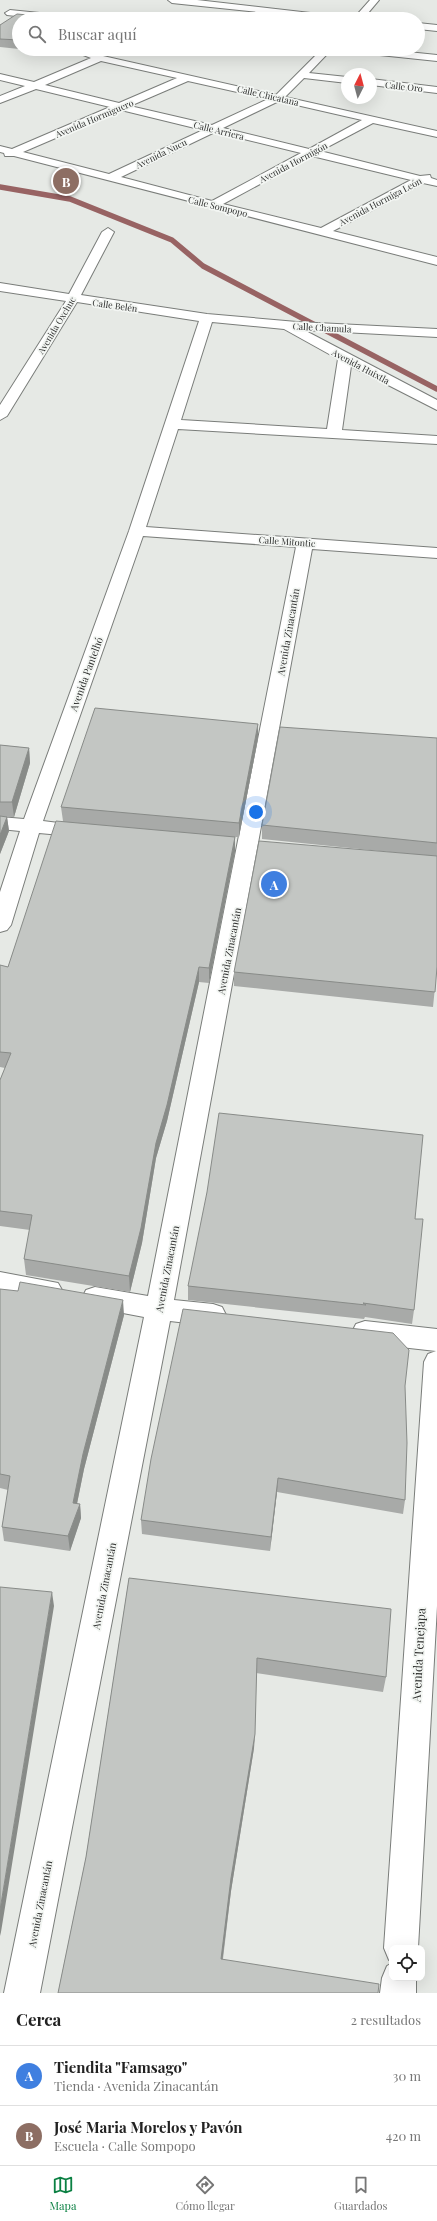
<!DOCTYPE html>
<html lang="es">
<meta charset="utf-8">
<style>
:root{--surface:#fff;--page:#f6f6f6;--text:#222;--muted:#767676;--line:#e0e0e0;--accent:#0b8043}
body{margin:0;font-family:"Playfair Display",serif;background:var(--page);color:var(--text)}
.controls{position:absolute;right:12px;bottom:12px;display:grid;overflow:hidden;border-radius:8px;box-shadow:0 4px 16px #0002}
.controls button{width:36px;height:36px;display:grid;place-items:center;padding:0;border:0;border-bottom:1px solid var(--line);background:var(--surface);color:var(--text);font:20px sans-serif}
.compass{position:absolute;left:341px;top:68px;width:36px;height:36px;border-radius:50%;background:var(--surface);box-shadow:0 4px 16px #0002;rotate:6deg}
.you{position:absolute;left:256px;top:812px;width:14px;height:14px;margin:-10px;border:3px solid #fff;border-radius:50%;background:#1a73e8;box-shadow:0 0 0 6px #1a73e833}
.badge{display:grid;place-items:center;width:26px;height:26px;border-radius:50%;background:var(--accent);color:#fff;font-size:13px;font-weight:700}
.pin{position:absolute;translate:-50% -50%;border:2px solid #fff;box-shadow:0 1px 4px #0006}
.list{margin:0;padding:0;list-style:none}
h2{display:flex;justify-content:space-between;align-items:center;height:52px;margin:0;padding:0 16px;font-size:17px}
h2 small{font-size:13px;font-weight:400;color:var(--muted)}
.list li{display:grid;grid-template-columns:26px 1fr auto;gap:12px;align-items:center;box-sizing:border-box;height:60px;padding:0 16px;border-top:1px solid var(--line)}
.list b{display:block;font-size:15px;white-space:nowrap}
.list p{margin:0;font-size:13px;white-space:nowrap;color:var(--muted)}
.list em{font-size:13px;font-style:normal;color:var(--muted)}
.icon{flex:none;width:22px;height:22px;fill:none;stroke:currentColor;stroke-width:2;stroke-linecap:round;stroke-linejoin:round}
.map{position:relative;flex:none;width:437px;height:1993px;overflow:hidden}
.search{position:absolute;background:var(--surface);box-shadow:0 4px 16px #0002;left:12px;right:12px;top:12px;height:44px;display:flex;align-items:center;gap:10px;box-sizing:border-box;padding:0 14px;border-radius:22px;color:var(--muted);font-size:15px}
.sheet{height:172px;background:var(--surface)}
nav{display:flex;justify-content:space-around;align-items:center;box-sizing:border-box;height:56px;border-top:1px solid var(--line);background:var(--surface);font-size:11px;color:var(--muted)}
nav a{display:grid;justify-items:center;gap:2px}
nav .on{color:var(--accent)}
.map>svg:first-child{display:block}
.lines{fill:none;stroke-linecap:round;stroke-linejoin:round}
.stream{stroke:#986363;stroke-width:5.5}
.minor-casing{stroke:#7a7d7a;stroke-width:2}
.minor{fill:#fff;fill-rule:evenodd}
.wall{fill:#a8aaa8}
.shaded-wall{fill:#888b88}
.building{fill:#c3c6c3;stroke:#888b88}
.labels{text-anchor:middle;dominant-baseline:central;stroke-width:3.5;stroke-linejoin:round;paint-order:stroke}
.far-street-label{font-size:9px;fill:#2c2d2c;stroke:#f3f6f3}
.street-label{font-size:10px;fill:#2c2d2c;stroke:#f3f6f3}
.near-street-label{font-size:12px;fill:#2c2d2c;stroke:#f3f6f3}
</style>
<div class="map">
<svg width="437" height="1993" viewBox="0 0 437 1993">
<rect width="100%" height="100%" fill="#e6e9e5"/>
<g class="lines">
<!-- stream -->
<path class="stream" d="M0 187 70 199 172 240 203 266 437 389"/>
<!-- minor casing -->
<g class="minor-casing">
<path id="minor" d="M168 0H197L354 18 370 0H379L363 19H324L172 3Z
M10 10 69 16 74 19H42L7 15 5 13Z
M418 23 437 25V31L418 29Z
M78 49H85L103 56 276 95 322 49H332L309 73 347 77V83L304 78 285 97 437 131V137L373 123 320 151 420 176 430 175 431 178 437 180V186L423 183 333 231 437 257V265L14 156H5L4 153 0 152V146L12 149 110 107 36 89 0 103V96L25 86 0 80V74L34 82 91 58 78 53ZM101 61 177 78 119 103 45 85ZM188 81 268 99 212 125 130 106ZM279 101 362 120 309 149 223 128ZM121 110 203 130 109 174 23 152ZM215 132 301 153 212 201 121 177ZM312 156 411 180 321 228 223 204Z
M346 49H379L437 55V61L351 52Z
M371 79 437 87V93L371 85Z
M108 228 114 232 81 295 207 314 297 322 437 329V337L304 330 437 400V410L351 366 342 430 437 436V444L178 429 146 527 437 548V558L312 549 174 1300 213 1304 222 1307 226 1315 222 1323 213 1326 170 1321 40 1993H4L144 1317 86 1306 82 1298 86 1290 95 1287 148 1296 296 547 143 536 43 821 90 827 93 831 90 835 83 837 39 833 11 925 7 930 0 932V892L20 831 0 829V817L24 819 129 531 199 321 77 302 7 416 0 420V405L66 301 0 291V283L69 294 102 232ZM212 322 284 329 338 359 327 429 181 420Z
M0 1272 58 1283 62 1290 58 1297 49 1301 0 1292Z
M365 1321 437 1329V1606L418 1948H392V1961L389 1960 384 1948 424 1362 428 1354 436 1351 365 1343 356 1340 352 1332 356 1324Z
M392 1963V1978H416V1993H380L382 1978 387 1966Z"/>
</g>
<!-- minor -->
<use href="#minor" class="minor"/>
</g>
<!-- wall -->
<path class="wall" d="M19 19V49L0 47V25Z
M258 724V738L239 837H235V852L209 983 199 982 167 1121 156 1158 142 1243 130 1292 26 1275 24 1259 30 1230 0 1226V1080L5 1068 0 1067V966L8 967 63 821 61 807Z
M437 738V967L433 1007 234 986V972L409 854 262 839V825Z
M0 745 29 748 30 763 14 817H7L9 831 0 854Z
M415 1219 414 1310 412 1324 365 1317 364 1319 188 1300V1286Z
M0 1289 124 1315 84 1469 77 1504H80L81 1518 70 1551 4 1541 2 1527 8 1490 0 1488Z
M405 1386V1500L403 1514 277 1492 270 1551 142 1534 141 1520Z
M129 1578 386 1677 383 1692 256 1673 254 1748 231 1891 223 1959 58 1993 86 1857Z"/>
<!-- shaded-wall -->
<path class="shaded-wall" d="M258 724V738L239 837V823Z
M29 748 30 763 14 817 12 802Z
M7 817 9 831 0 854V835Z
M235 837V852L209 983V968Z
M199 967V982L167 1121 156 1158 142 1243 130 1292 129 1276 156 1143Z
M123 1300 124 1315 84 1469 74 1518 73 1503 83 1454Z
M278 1478 277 1492 270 1551 271 1537Z
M80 1504 81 1518 70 1551 68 1536Z
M52 1592 54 1606 1 1932 0 1936V1910Z
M255 1734 254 1748 231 1891 221 1971V1959L231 1878Z"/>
<!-- building -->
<path class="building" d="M17 14 70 19H19V40L0 39V25Z
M95 708 258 724 239 823 61 807Z
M280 727 437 738V843L262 825Z
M0 745 29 748 12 802H0Z
M0 816 7 817 0 835Z
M56 821 235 837 209 968 199 967 167 1105 156 1143 141 1228 129 1276 24 1259 32 1215 0 1211V1080L11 1053 0 1052V965L8 967Z
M259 841 437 856V967L435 992 234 972Z
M219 1113 423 1135 415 1219H423L414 1310 363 1303 366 1305 188 1286 207 1192Z
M20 1282 123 1300 83 1454 73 1503 80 1504 68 1536 2 1527 10 1476 0 1474V1289L18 1291Z
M183 1309 393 1333 409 1350 405 1386 407 1443 405 1500 278 1478 271 1537 141 1520 151 1459Z
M129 1578 391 1609 386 1677 257 1658 255 1734 231 1878 221 1959 379 1984 378 1993H58L86 1857Z
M0 1587 52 1592 0 1910Z"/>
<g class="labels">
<!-- far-street labels -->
<g class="far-street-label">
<text transform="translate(404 86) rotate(6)">Calle Oro</text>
<text transform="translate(268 95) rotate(13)">Calle Chicatana</text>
<text transform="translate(94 118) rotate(-23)">Avenida Hormiguero</text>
<text transform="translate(219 130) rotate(14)">Calle Arriera</text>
<text transform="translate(161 153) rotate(-26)">Avenida Nucu</text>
<text transform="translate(293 162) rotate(-28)">Avenida Hormigón</text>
<text transform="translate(380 201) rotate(-28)">Avenida Hormiga León</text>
<text transform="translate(218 206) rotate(14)">Calle Sompopo</text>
<text transform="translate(115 305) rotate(8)">Calle Belén</text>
<text transform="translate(56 325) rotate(-59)">Avenida Oxchuc</text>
<text transform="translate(322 327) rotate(3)">Calle Chamula</text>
<text transform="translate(361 366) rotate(28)">Avenida Huixtla</text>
<text transform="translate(287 541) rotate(4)">Calle Mitontic</text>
</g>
<!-- street labels -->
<g class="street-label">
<text transform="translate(288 632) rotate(-80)">Avenida Zinacantán</text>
<text transform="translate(86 674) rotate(-70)">Avenida Pantelhó</text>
<text transform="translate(229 951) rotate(-79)">Avenida Zinacantán</text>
<text transform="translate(167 1269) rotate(-79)">Avenida Zinacantán</text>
<text transform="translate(104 1586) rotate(-79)">Avenida Zinacantán</text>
<text transform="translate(40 1904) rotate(-79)">Avenida Zinacantán</text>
</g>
<!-- near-street labels -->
<g class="near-street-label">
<text transform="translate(418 1655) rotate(-87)">Avenida Tenejapa</text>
</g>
</g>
</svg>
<div class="controls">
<button><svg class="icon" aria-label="locate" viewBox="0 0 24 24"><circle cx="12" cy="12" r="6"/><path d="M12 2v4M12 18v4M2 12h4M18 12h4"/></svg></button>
</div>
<svg class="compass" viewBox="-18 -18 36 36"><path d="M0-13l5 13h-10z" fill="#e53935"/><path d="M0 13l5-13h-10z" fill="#767676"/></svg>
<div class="you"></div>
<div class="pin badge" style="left:274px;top:884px;background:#3f7fe0">A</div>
<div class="pin badge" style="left:66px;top:181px;background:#8d6e63">B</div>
<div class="search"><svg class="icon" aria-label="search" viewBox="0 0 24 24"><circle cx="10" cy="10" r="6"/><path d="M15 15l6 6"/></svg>Buscar aquí</div>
</div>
<section class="sheet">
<h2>Cerca<small>2 resultados</small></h2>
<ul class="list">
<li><span class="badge" style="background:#3f7fe0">A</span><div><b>Tiendita &quot;Famsago&quot;</b><p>Tienda · Avenida Zinacantán</p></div><em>30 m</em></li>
<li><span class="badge" style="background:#8d6e63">B</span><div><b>José Maria Morelos y Pavón</b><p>Escuela · Calle Sompopo</p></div><em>420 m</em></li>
</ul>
</section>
<nav>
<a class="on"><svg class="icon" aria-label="map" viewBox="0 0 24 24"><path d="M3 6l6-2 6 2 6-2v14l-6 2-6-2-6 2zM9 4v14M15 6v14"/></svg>Mapa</a>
<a><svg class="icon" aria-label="directions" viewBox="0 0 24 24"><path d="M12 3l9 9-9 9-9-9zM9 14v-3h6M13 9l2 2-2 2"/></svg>Cómo llegar</a>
<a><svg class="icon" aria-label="saved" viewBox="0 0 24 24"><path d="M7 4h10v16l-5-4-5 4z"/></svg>Guardados</a>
</nav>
